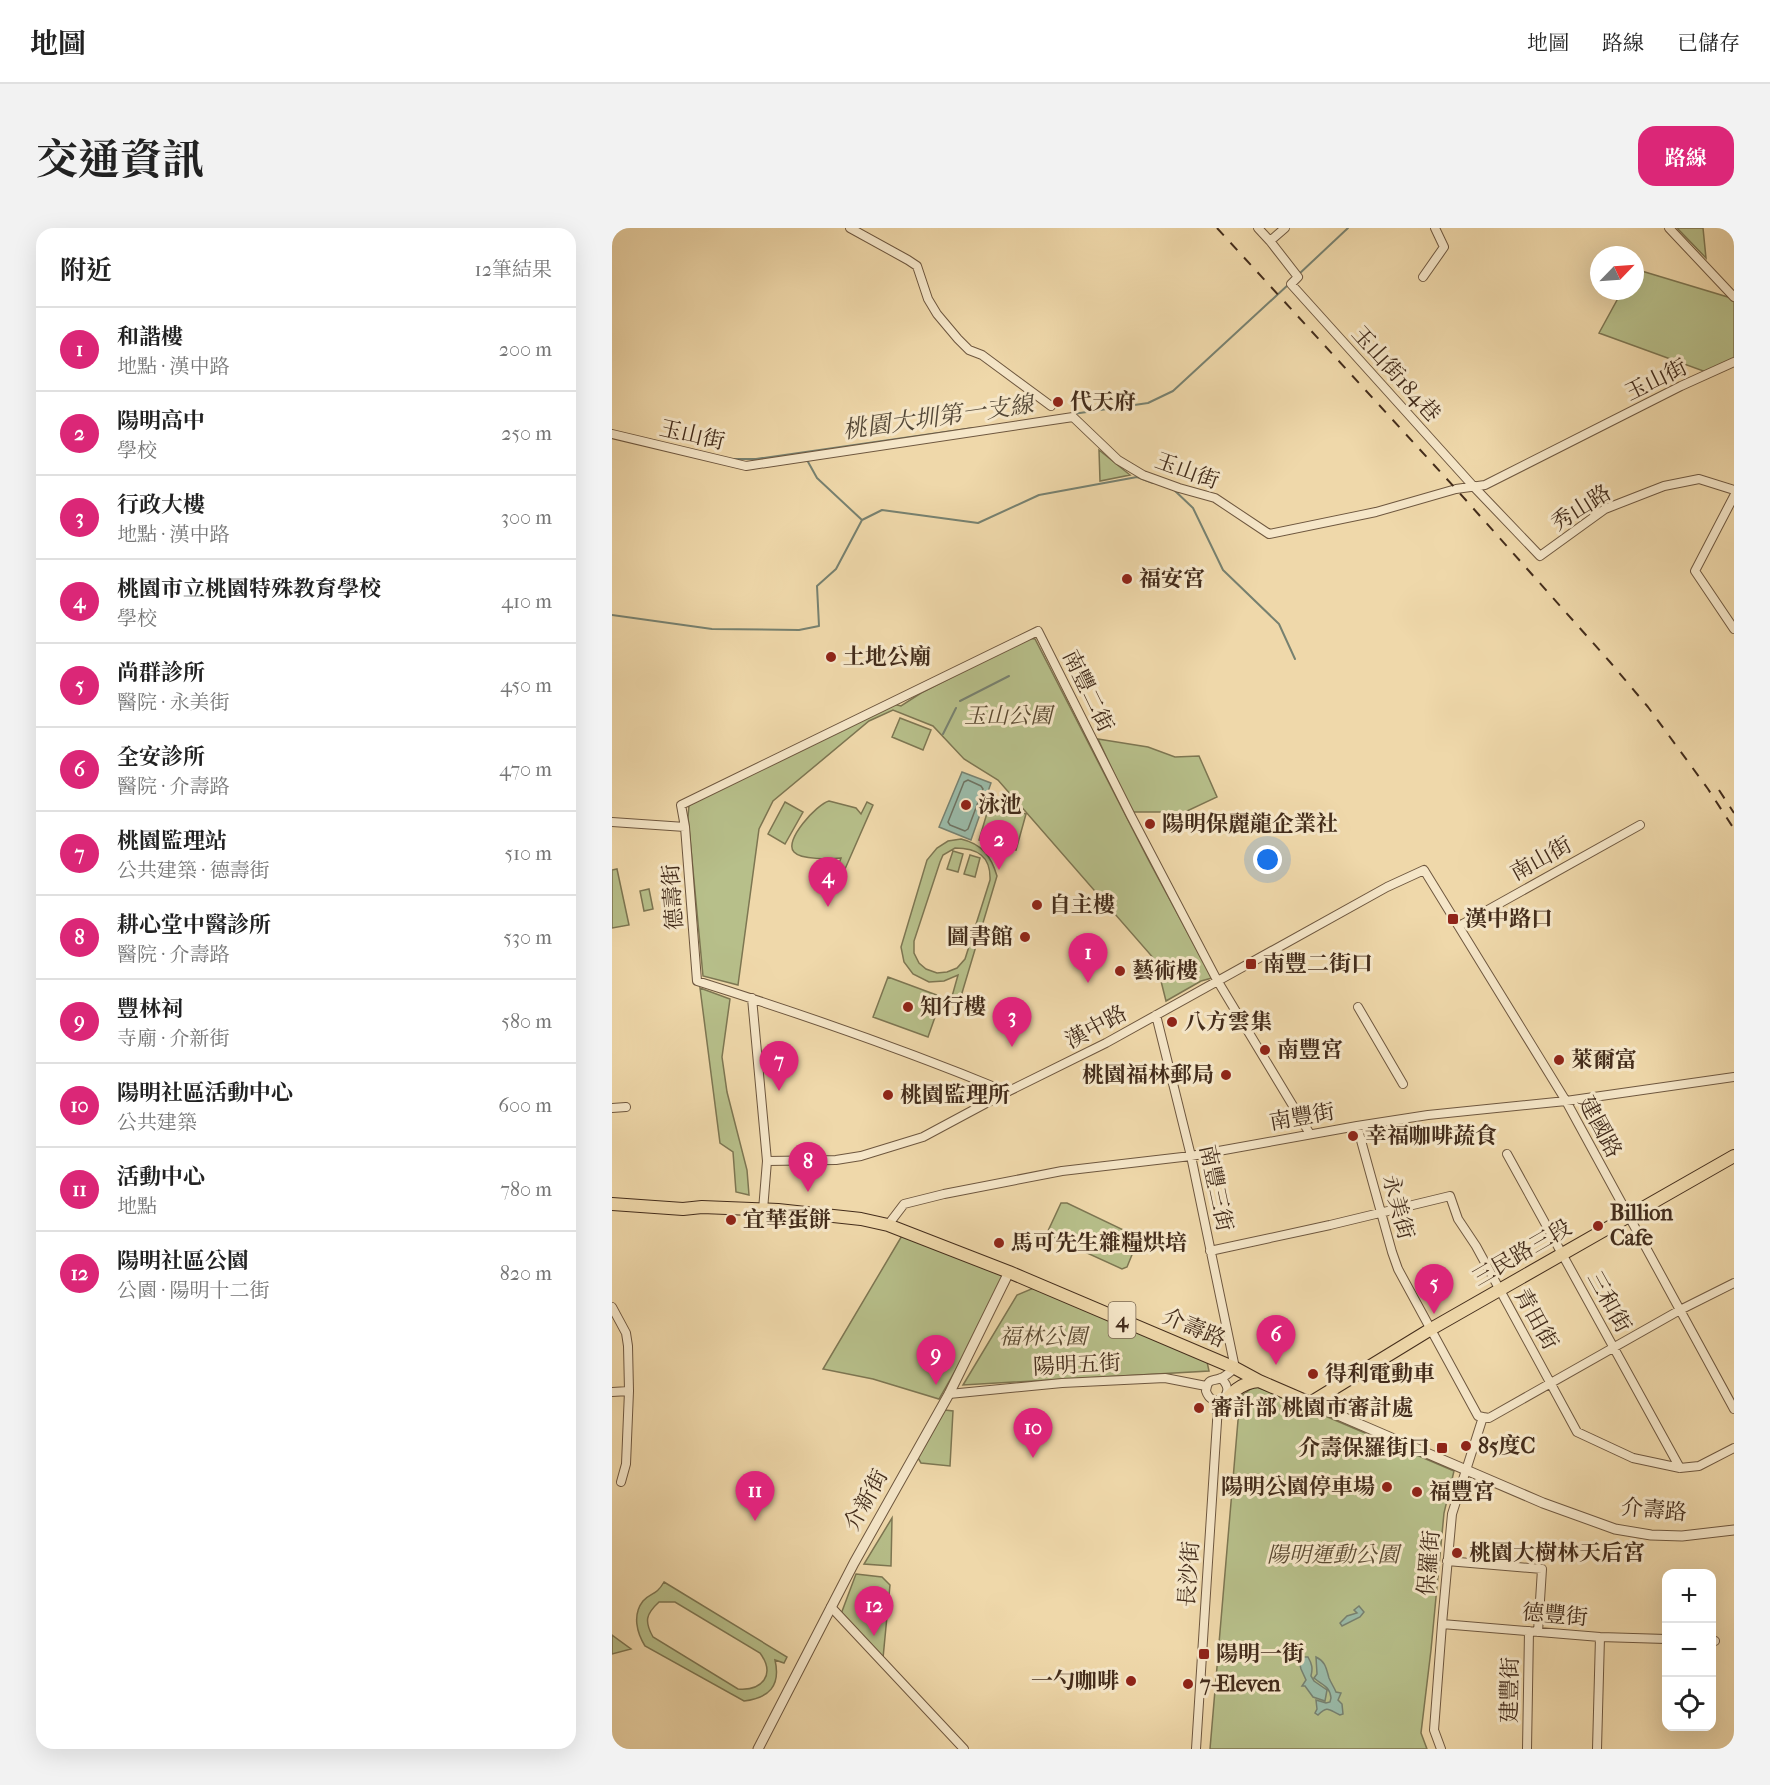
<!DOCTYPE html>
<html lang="zh-TW">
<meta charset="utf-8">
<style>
:root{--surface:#fff;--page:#f2f2f2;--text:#222;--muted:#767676;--line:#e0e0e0;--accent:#db2777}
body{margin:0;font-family:"IM FELL French Canon","Noto Serif TC",serif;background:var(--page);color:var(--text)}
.controls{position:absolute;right:18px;bottom:18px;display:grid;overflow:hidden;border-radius:12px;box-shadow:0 6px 24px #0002}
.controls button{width:54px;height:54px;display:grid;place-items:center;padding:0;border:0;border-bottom:2px solid var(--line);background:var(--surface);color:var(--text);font:30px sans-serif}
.compass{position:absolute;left:978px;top:18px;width:54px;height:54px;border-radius:50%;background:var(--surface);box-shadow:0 6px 24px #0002;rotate:65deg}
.you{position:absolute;left:656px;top:632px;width:21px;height:21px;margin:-15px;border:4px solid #fff;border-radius:50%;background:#1a73e8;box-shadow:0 0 0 9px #1a73e833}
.badge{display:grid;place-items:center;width:39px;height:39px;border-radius:50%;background:var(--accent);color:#fff;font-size:20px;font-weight:700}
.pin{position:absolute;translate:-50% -50px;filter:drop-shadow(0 2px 3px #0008)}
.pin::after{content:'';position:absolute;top:32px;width:21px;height:18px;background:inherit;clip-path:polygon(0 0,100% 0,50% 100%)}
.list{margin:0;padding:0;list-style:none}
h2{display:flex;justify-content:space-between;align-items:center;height:78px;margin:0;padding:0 24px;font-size:26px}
h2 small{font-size:20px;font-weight:400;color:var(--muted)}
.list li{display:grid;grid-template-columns:39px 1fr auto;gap:18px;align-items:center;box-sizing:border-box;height:84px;padding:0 24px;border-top:2px solid var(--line)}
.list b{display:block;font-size:22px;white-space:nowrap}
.list p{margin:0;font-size:20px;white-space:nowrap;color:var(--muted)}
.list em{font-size:20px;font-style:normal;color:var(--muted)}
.icon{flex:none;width:33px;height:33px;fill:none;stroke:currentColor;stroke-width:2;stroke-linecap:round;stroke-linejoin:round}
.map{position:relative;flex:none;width:1122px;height:1521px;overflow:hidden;border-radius:18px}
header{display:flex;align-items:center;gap:36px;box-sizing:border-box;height:84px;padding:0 30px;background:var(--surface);border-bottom:2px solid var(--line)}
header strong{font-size:28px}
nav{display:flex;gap:33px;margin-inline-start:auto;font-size:21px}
.intro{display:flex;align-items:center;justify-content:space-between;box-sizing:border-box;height:144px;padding:0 36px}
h1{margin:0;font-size:42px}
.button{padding:15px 27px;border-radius:18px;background:var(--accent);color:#fff;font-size:21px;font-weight:700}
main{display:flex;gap:36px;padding:0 36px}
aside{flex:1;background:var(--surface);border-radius:18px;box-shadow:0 6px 24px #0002}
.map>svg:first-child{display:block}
.green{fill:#b7bf8a;stroke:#7d7652;stroke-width:1.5;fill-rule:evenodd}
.water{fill:#9abaa8;stroke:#778170;stroke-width:1.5}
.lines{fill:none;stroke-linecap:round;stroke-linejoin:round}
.shore{stroke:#6e7362;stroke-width:1.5}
.stream{stroke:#778170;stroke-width:2}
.minor-casing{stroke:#6e573f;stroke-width:10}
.tertiary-casing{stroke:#6e573f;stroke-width:11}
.primary-casing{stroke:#432c1b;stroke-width:14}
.minor{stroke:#f5e6c8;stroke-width:8}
.tertiary{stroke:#f5e6c8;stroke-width:9}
.primary{stroke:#efd8aa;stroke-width:12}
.rail{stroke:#432c1b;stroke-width:2;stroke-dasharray:10 10;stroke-linecap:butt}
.poi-dot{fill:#8f2418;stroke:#f5e6c8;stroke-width:2}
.labels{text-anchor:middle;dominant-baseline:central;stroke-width:6;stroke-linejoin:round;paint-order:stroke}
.shield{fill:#f5e6c8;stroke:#78644f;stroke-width:1.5}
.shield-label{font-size:21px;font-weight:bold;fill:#432c1b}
.street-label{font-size:22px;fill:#432c1b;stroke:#f5e6c8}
.poi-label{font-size:22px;font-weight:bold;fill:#432c1b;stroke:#f5e6c8;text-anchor:start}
.park-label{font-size:22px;font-style:italic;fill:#5a4931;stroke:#f5e6c8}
.water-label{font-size:24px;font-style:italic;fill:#544837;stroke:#f5e6c8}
</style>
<header>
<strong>地圖</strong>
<nav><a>地圖</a><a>路線</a><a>已儲存</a></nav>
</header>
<div class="intro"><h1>交通資訊</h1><a class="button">路線</a></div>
<main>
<aside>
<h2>附近<small>12筆結果</small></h2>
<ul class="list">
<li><span class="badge">1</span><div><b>和諧樓</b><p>地點 · 漢中路</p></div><em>200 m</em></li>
<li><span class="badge">2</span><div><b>陽明高中</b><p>學校</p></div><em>250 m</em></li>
<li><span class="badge">3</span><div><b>行政大樓</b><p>地點 · 漢中路</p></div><em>300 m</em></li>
<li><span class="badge">4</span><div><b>桃園市立桃園特殊教育學校</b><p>學校</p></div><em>410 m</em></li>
<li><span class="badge">5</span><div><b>尚群診所</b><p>醫院 · 永美街</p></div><em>450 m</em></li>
<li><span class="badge">6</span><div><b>全安診所</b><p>醫院 · 介壽路</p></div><em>470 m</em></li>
<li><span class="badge">7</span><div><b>桃園監理站</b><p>公共建築 · 德壽街</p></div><em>510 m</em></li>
<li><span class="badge">8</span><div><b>耕心堂中醫診所</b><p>醫院 · 介壽路</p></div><em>530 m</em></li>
<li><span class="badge">9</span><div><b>豐林祠</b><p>寺廟 · 介新街</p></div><em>580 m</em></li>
<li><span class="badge">10</span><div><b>陽明社區活動中心</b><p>公共建築</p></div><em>600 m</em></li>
<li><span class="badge">11</span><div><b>活動中心</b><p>地點</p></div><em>780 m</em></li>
<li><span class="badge">12</span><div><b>陽明社區公園</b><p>公園 · 陽明十二街</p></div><em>820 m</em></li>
</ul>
</aside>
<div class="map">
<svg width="1122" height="1521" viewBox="0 0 1122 1521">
<rect width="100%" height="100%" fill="#efd8aa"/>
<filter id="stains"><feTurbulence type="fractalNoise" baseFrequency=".00333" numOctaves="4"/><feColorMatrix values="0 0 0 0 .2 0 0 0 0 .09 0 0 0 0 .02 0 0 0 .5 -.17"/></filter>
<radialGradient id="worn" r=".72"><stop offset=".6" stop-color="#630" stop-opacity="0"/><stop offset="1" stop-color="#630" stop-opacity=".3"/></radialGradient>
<!-- green -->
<path class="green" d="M1065 0H1091L1094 30Z
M1023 41 1119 70 1122 74V131L1094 144 987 105 1010 63H1023Z
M487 222 518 247 488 253Z
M416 410 423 411 537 633 600 750 589 753 554 773 544 733 386 552 352 531 321 498 281 482 257 493 161 573 147 601 126 757 91 748 76 589 77 577 281 476 289 478 309 465Z
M288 490 319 502 311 522 280 509Z
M486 511 536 519 563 529 587 528 605 569 573 584H520Z
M217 573 244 580 249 586 255 574 261 577 233 641 226 638 229 630C219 631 189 632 182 624 171 613 205 576 217 573Z
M173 574 191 584 173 616 156 606Z
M378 575 414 586 404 622 367 612Z
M349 611C370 616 379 628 385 648L347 775 339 772 346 747 332 753 317 754 301 746 292 734 289 719 315 632 325 620 336 613ZM343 620C365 620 379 628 378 652L353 731 345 740 335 744 325 745 314 741 307 735 302 725V713L328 634 331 627Z
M341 623 351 626 346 644 335 641Z
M358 627 368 630 363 649 352 646Z
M5 641 17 697 0 700V642Z
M37 661 41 681 32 683 28 663Z
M276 749 330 769 316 809 261 789Z
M88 760 118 771 110 829 115 864 135 942 137 967 124 964 121 924 108 915Z
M449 975H455L522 1007 526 1012 515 1039 510 1041 442 1010 436 1003Z
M291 1006 398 1047 327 1171 261 1151 211 1141Z
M424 1059 594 1129 597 1143 351 1157 405 1067Z
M643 1158 842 1243 832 1285 819 1422 809 1505 815 1521H598L628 1169Z
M333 1182 341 1183 338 1238 309 1235 306 1230Z
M280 1290 279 1338 252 1336Z
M244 1346 270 1349 278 1357 271 1430 229 1386Z
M52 1354 175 1429 172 1435 163 1432C169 1458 157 1470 132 1473L33 1418C25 1405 20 1387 31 1373 39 1364 44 1368 52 1354ZM47 1374H63L148 1425C164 1447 150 1463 126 1461L41 1409C32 1393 34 1386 47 1374Z
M0 1407 19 1421 0 1426Z"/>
<!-- water -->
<path class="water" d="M350 544 379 555 359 612 327 599Z
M747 1378 752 1384 748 1389 730 1398 728 1395 735 1388 745 1385 742 1382Z
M691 1429H696C700 1436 701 1440 699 1448L702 1453 715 1462 713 1473 701 1469 693 1458H690L694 1452 689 1441 687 1433Z
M704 1429C714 1434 714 1440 717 1450 719 1455 722 1459 724 1464L729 1465 726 1472 730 1476 731 1486 728 1487C717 1482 716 1477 706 1487L703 1485 705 1481 704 1472 714 1475 718 1474 719 1470C718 1458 710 1457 702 1450L705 1446Z"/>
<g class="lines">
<!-- shore -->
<path class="shore" d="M356 552 369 558 371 561 356 601 353 603 338 597 336 594 352 554Z"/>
<!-- stream -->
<path class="stream" d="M687 46 736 0
M461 186 536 175 561 163 677 56
M122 231H144L361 200
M561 261 581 280 611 342 667 396 683 431
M250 292 270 282 366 295 427 267 525 249 541 255
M0 387 100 401 187 402 207 398 205 358 224 341 250 292 205 250 195 232
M348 473 397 448
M331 506 344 480"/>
<!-- minor casing -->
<g class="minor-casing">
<path id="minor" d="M238 0 296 32 305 38 316 71 325 86 346 111 357 122 370 127 439 178
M646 0 658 13 686 49 679 56 862 259 928 328 993 281 1052 258 1087 251 1122 262
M1057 0 1122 69
M658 13 673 0
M811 49 832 19 823 0
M0 206 134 238 461 189 506 232 531 247 567 260 603 270 657 306 764 284 844 261 873 257 1069 158 1122 134
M1122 268 1083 343 1122 401
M0 594 73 599
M847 698 1028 597
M140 770 155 933 151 982
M746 779 791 856
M544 787 579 928 623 1140C619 1143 613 1149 609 1150 599 1154 596 1150 594 1163 597 1172 603 1174 611 1171 618 1163 616 1157 609 1150
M395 864C293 822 190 786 85 753L73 599 69 577 426 403 519 588 605 752 698 906
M0 880 14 879
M745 898 780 1024 786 1041 866 1188 871 1189
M895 926 1068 1240
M155 933 224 932 249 928 311 909 395 864 494 815 775 659 812 642 954 873 1122 1181
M276 997 292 976 332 966 450 943 579 928 745 898 816 887 954 873 1122 849
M598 1023 718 997 838 968 846 991 864 1018 965 1204 1021 1230 1068 1240 1087 1238 1122 1220
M0 1079 14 1105 16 1118 17 1163 14 1236 9 1254
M0 1164 17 1163
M337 1166 450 1155 553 1150 594 1158
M835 1333 930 1341 926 1404
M219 1379 352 1521
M830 1396 988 1409 1054 1411
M1100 1413H1103
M584 1521 606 1178
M829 1521 822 1502 830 1396 840 1286 871 1189 877 1190 1068 1082 1122 1055
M915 1521 917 1403
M985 1521 988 1409"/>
</g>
<!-- tertiary casing -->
<g class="tertiary-casing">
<path id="tertiary" d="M698 1175 931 1275 1003 1301 1039 1307 1070 1308 1122 1302
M146 1521 242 1335 337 1166 397 1044"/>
</g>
<!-- primary casing -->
<g class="primary-casing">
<path id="primary" d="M0 976 71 981 90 979 166 982 249 991 276 997 397 1044 623 1140 647 1153 698 1175 819 1101 1122 928
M606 1182C618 1167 626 1155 647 1153"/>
</g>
<!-- minor -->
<use href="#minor" class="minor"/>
<!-- tertiary -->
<use href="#tertiary" class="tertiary"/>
<!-- primary -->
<use href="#primary" class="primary"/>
<!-- rail -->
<path class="rail" d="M605 0 844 261 998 434 1036 479 1096 561 1122 601
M1107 562 1122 585"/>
</g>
<!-- markers -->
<g class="poi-dot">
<circle cx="446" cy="174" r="6"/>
<circle cx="515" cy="351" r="6"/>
<circle cx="219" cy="429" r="6"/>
<circle cx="354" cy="577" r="6"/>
<circle cx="538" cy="596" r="6"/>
<circle cx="425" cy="677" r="6"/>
<rect x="835" y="685" width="12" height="12" rx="3"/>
<circle cx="413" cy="709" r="6"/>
<rect x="633" y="730" width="12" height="12" rx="3"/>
<circle cx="508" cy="743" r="6"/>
<circle cx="296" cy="779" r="6"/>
<circle cx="560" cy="794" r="6"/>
<circle cx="653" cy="822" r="6"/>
<circle cx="947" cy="832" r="6"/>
<circle cx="614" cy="847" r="6"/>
<circle cx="276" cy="867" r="6"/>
<circle cx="741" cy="908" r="6"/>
<circle cx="119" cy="992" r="6"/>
<circle cx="986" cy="998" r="6"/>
<circle cx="387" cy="1015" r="6"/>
<circle cx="701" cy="1146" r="6"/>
<circle cx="587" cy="1180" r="6"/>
<circle cx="854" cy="1218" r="6"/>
<rect x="824" y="1214" width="12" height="12" rx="3"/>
<circle cx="775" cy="1259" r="6"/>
<circle cx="805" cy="1264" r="6"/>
<circle cx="845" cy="1325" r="6"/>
<rect x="586" y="1420" width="12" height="12" rx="3"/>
<circle cx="519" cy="1453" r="6"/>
<circle cx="576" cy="1456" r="6"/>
</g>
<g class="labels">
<!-- shield labels -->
<rect class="shield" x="496.5" y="1074" width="27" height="36" rx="4.5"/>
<g class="shield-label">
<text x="510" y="1092">4</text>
</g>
<!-- street labels -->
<g class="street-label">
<text transform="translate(784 146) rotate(48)">玉山街184巷</text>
<text transform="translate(1044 152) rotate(-26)">玉山街</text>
<text transform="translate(80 207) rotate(13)">玉山街</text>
<text transform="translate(575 243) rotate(20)">玉山街</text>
<text transform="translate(969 280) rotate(-32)">秀山路</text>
<text transform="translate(476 463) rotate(64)">南豐二街</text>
<text transform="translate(929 631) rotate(-29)">南山街</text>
<text transform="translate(61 669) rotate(-94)">德壽街</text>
<text transform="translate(484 799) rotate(-28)">漢中路</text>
<text transform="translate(690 889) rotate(-10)">南豐街</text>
<text transform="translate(988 899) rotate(62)">建國路</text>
<text transform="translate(604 960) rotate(78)">南豐三街</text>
<text transform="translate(786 979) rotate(75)">永美街</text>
<text transform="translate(910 1025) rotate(-30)">三民路三段</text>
<text transform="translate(997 1074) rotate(61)">三和街</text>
<text transform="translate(924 1091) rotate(61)">青田街</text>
<text transform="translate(582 1100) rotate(23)">介壽路</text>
<text transform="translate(465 1137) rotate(-3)">陽明五街</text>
<text transform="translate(254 1272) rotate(-61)">介新街</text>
<text transform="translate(1042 1282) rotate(5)">介壽路</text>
<text transform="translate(817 1335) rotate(-85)">保羅街</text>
<text transform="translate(577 1346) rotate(-86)">長沙街</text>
<text transform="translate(943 1387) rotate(5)">德豐街</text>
<text transform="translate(898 1462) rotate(-89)">建豐街</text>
</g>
<!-- poi labels -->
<g class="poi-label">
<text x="458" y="174">代天府</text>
<text x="527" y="351">福安宮</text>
<text x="231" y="429">土地公廟</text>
<text x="366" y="577">泳池</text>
<text x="550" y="596">陽明保麗龍企業社</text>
<text x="437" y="677">自主樓</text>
<text x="853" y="691">漢中路口</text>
<text x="401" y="709" text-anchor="end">圖書館</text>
<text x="651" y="736">南豐二街口</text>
<text x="520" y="743">藝術樓</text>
<text x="308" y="779">知行樓</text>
<text x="572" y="794">八方雲集</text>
<text x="665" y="822">南豐宮</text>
<text x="959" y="832">萊爾富</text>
<text x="602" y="847" text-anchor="end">桃園福林郵局</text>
<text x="288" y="867">桃園監理所</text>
<text x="753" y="908">幸福咖啡蔬食</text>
<text x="998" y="985">Billion<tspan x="998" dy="25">Cafe</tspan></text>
<text x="131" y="992">宜華蛋餅</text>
<text x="399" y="1015">馬可先生雜糧烘培</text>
<text x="713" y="1146">得利電動車</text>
<text x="599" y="1180">審計部 桃園市審計處</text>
<text x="866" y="1218">85度C</text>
<text x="818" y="1220" text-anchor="end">介壽保羅街口</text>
<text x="763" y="1259" text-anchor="end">陽明公園停車場</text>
<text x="817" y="1264">福豐宮</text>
<text x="857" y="1325">桃園大樹林天后宮</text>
<text x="604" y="1426">陽明一街</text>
<text x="507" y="1453" text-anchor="end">一勺咖啡</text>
<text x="588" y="1456">7-Eleven</text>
</g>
<!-- park labels -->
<g class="park-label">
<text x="396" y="488">玉山公園</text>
<text x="431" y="1109">福林公園</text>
<text x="721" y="1327">陽明運動公園</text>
</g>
<!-- water labels -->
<g class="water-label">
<text transform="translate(326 189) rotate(-8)">桃園大圳第一支線</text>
</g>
</g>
<rect width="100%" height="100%" filter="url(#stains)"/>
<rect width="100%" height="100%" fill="url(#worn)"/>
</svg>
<div class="controls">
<button>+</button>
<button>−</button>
<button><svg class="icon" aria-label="locate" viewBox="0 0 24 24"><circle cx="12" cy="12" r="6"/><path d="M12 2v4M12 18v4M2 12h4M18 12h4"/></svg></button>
</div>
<svg class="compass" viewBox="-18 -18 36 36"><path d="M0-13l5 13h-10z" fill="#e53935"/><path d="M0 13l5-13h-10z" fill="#767676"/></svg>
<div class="you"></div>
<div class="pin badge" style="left:476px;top:755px">1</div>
<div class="pin badge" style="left:387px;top:642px">2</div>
<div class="pin badge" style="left:400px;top:819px">3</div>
<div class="pin badge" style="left:216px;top:679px">4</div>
<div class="pin badge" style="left:822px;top:1086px">5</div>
<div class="pin badge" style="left:664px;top:1137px">6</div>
<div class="pin badge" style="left:167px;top:863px">7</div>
<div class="pin badge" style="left:196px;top:964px">8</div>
<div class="pin badge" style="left:324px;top:1157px">9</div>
<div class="pin badge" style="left:421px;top:1230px">10</div>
<div class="pin badge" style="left:143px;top:1293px">11</div>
<div class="pin badge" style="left:262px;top:1408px">12</div>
</div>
</main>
